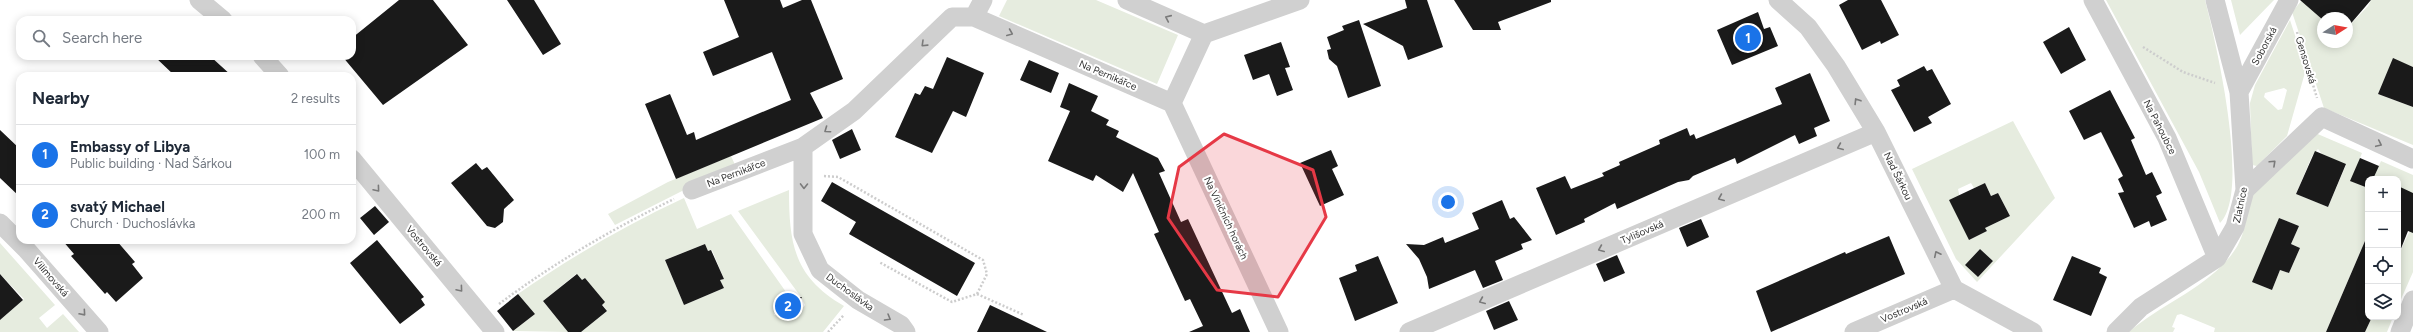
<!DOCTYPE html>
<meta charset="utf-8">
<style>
:root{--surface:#fff;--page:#f6f6f7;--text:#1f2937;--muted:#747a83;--line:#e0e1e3;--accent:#1a73e8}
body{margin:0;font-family:Figtree,sans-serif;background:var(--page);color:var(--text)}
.controls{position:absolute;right:12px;bottom:12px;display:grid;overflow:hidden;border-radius:8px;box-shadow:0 2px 10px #0003}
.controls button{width:36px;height:36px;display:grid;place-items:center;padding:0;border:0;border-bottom:1px solid var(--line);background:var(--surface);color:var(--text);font:20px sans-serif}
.compass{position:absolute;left:2317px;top:12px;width:36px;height:36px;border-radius:50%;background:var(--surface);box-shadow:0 2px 10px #0003;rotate:79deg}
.you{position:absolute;left:1448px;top:202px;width:14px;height:14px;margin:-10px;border:3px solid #fff;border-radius:50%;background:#1a73e8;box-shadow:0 0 0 6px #1a73e833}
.badge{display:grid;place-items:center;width:26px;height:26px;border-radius:50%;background:var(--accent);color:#fff;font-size:13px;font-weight:700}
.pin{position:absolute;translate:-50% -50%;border:2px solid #fff;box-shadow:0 1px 4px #0006}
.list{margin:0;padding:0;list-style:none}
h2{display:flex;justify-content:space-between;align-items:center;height:52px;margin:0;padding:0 16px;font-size:17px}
h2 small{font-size:13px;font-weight:400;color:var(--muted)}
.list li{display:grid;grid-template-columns:26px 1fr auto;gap:12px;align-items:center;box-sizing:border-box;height:60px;padding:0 16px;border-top:1px solid var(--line)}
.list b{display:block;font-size:15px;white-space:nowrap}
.list p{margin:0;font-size:13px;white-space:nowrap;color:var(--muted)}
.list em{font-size:13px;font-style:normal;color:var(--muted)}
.icon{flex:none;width:22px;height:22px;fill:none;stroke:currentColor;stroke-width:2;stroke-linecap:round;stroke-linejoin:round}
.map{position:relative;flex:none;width:2413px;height:332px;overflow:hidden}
.search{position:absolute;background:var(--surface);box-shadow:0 2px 10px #0003;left:16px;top:16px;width:340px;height:44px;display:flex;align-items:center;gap:10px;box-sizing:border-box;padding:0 14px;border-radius:12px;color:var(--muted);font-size:15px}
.panel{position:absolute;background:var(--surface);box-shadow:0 2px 10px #0003;left:16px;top:72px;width:340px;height:172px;border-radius:12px}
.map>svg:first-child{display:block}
.green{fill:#e6ecdf;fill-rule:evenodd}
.building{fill:#1a1a1a}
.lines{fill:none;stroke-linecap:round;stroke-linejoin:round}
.path{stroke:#cdcdcd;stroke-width:2.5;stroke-dasharray:2 2;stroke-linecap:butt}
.street{stroke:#d0d0d0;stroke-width:19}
.oneway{stroke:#7a7a7a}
.marked{fill:#e63946;fill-opacity:0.2;stroke:#e63946;stroke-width:3;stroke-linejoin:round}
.labels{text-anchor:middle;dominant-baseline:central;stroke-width:4;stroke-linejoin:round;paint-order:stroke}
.street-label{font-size:10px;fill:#333;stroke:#fff}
</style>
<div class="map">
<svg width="2413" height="332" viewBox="0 0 2413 332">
<rect width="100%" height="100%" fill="#fff"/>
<!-- green -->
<path class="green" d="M1007 0H1096L1178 35 1157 84 999 16Z
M2106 0H2205C2216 42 2251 192 2220 223L2199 172Z
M2231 0H2274L2240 35Z
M2302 0 2323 20V42H2347V28L2368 6 2371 0H2413V67L2393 59 2378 94 2413 107V145L2324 108 2292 12Z
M2290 20 2306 69 2287 136 2257 166 2252 165 2250 103 2255 85ZM2284 88 2287 90 2282 109 2278 110 2264 97 2265 93Z
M2013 121 2055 198 1977 282 1956 259 1912 169ZM1971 183 1974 188 1985 183 1991 196 1998 193 2010 216 1985 228 1987 231 1969 240 1958 189ZM1980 249 1993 261 1978 277 1965 265Z
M2313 132 2362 153 2351 181 2368 188V234L2326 332H2214L2215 328 2181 314 2177 315 2172 327 2175 328 2173 332H2129C2160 305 2200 291 2227 260 2247 239 2244 220 2252 196 2255 188 2303 142 2313 132ZM2318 149 2322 154 2346 165 2328 207 2296 194 2312 156ZM2279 218 2299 226 2291 244 2300 248 2289 273 2280 270 2272 290 2253 282Z
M731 156 736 167 686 189 615 225 608 214 668 182Z
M2381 161 2413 175V193L2398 190V179H2373Z
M789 190C789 244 794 277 844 306L823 332H581L607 311 585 278 582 280 576 274 543 301 568 332 513 331 535 314 518 294C571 257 626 225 684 198L697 229 731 214 786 292 780 294 774 315 795 318 805 305 801 297 738 211ZM705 244 708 251 712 250 724 279 720 280 724 288 684 305 665 260Z
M2413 224V272L2398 306V256Z
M0 243 55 305 39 318 47 328 63 314 79 332H0V320L24 299 0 274Z
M2372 317H2393L2387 332H2365Z"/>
<!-- building -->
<path class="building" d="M399 0H433L468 45 383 105 342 56H352V38Z
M507 0H534L561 44 543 55Z
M724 0H780L783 8 802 0H811L843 79 810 93 823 118 676 179 645 104 670 94 687 135 694 132 696 140 791 100 772 52 713 76 703 52 739 37Z
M1405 0H1427L1443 47 1408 60 1403 46 1363 24 1407 8Z
M1454 0H1551V2L1498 22 1501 30H1473Z
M1848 0H1881L1899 35 1881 44 1880 41 1862 50 1839 5Z
M2300 0H2371L2347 28V18H2323V20Z
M1758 12 1764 29 1770 27 1778 46 1732 65 1717 30Z
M1359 20 1381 86 1348 98 1337 66 1329 59 1327 50 1331 49 1327 37 1344 30 1342 26Z
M2069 27 2086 60 2061 74 2043 42Z
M1281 42 1290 67 1285 68 1293 90 1277 96 1269 74 1253 80 1244 55Z
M154 56H210L232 76H175Z
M947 57 984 73 966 117 953 111 932 153 895 137 915 93 920 95 925 86 933 89Z
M2393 58 2413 67V107L2378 94Z
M1029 60 1059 73 1051 93 1020 80Z
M1924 66 1927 71 1932 69 1951 104 1928 117 1932 123 1914 132 1891 90 1900 86 1897 80Z
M1810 73 1830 121 1814 128 1817 136 1799 144 1795 135 1737 164 1735 158 1693 176 1689 180 1678 182 1617 209 1615 203 1584 219 1585 222 1556 235 1536 188 1565 176 1571 189 1604 176 1602 173 1620 165 1619 162 1660 144 1659 140 1687 128 1690 136 1694 134 1696 139 1782 104 1775 88Z
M1069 83 1098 96 1091 111 1109 120 1106 125 1119 131 1116 137 1158 158 1165 171 1159 173 1181 222 1188 219 1232 313 1240 309 1250 332H1189L1203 326 1190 299 1185 301 1154 234 1159 232 1133 173 1123 192 1096 175 1093 181 1048 161 1070 111 1060 107Z
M2110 90 2135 138 2131 140 2146 175 2152 172 2162 193 2156 196 2167 220 2151 227 2149 221 2134 228 2118 193 2124 192 2118 179 2123 176 2101 132 2084 140 2069 111Z
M852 129 861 150 840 159 832 140Z
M0 130 20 149V197L0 178Z
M1331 150 1338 166 1332 169 1344 195 1320 206 1300 163Z
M2315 151 2346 164 2328 207 2296 194Z
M2360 158 2379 166 2373 179H2368V188L2350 181Z
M476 163 482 170 487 167 514 200 504 209 503 222 495 228 487 226 451 183Z
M832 182 975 263 957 296 849 234 856 222 821 201Z
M1985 183 1991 196 1998 193 2010 216 1985 228 1987 231 1969 240 1949 200Z
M2398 186 2413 193V233L2408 231 2398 256Z
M1502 200 1510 219 1514 217 1532 240 1521 244 1523 249 1495 261 1503 280 1483 288 1475 270 1429 289 1427 277 1419 259 1406 244 1424 245 1443 237 1445 243 1479 229 1472 213Z
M375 206 389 222 374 235 360 218Z
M2279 218 2299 226 2291 244 2300 248 2289 273 2280 270 2272 290 2252 282Z
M1701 219 1709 237 1687 247 1679 228Z
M2368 234V317H2372L2365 332H2326Z
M1889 236 1905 274 1771 332 1756 291 1845 252 1846 254Z
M62 240H116L135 262 132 264 143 278 116 302 107 292 105 294 71 256 74 254Z
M377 240 424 297 421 299 425 305 400 324 350 263Z
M705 244 708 251 711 250 724 279 720 280 724 288 684 305 665 260Z
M1980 249 1993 261 1978 277 1965 265Z
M1617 255 1625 273 1604 282 1596 264Z
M1378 256 1398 303 1355 321 1339 278 1357 271 1355 265Z
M2072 256 2101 268 2099 273 2107 277 2091 316 2053 300Z
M0 274 23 300 0 320Z
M577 274 582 280 585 278 605 302 602 305 607 311 581 332H568L543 301Z
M518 294 535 314 513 331 497 311Z
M802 297 794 312 787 315H780L778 303 784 298Z
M1509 301 1518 320 1494 330 1486 311Z
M990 305 1047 332H977Z"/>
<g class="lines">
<!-- path -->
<path class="path" d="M2297 32 2317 98
M2143 47 2183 72 2215 83
M824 176 838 177 983 260 987 274 977 294 952 302 879 262
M977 294 1024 315
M499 304C554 263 612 229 674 199
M828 332 844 315"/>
<!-- street -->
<path class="street" d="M199 0 223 20
M1127 0 1204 34 1300 0
M1778 0 1808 27 1836 66 1876 132 1954 289 2033 332
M2093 0 2167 138 2217 258
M974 17 983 0
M262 56 280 76
M2239 92 2289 0
M1172 103 1279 332
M1172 103 1204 34
M803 147V234L820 270 858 300 901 325 906 332
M352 159 495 332
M692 190 803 147 854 111 952 17H974L1172 103
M2245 190 2322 117 2413 159
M0 223 26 249 99 332
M1409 332 1876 132
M1854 332 1954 289
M2116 332 2141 307 2217 258 2235 227 2245 190 2239 92 2215 0
M2400 332 2413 300"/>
</g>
<!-- one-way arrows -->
<defs><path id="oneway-chevron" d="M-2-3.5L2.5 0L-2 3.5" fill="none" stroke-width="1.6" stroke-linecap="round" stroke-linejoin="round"/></defs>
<g class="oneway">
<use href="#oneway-chevron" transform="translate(1168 18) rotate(-156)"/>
<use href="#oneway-chevron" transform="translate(1010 33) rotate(23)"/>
<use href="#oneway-chevron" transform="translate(924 44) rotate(136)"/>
<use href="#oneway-chevron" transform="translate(1857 101) rotate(-122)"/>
<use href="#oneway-chevron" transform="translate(827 130) rotate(145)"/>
<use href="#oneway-chevron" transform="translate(2379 144) rotate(25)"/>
<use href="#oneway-chevron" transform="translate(1840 147) rotate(157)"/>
<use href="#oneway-chevron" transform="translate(2273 163) rotate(-43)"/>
<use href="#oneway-chevron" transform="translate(804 186) rotate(91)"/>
<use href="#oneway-chevron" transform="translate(377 189) rotate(50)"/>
<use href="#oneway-chevron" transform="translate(1721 198) rotate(157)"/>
<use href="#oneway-chevron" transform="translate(1601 249) rotate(157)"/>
<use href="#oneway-chevron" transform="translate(1937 254) rotate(-116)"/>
<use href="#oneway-chevron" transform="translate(460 289) rotate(50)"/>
<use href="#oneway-chevron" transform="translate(1482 301) rotate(157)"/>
<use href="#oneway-chevron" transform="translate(83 313) rotate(49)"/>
<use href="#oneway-chevron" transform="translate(888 318) rotate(30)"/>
</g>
<!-- marked area -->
<path class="marked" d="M1224 134 1313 170 1326 217 1278 297 1217 290 1168 218 1179 167Z"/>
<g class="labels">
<!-- street labels -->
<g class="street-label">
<text transform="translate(2264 46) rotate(-62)">Soborská</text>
<text transform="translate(2306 60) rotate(73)">Gensovská</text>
<text transform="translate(1108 75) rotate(23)">Na Pernikářce</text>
<text transform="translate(2160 127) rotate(63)">Na Pahoubce</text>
<text transform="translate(736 173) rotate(-21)">Na Pernikářce</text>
<text transform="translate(1898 176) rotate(64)">Nad Šárkou</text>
<text transform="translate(2240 205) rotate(-78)">Zlatnice</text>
<text transform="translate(1226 218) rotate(65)">Na Viničních horách</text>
<text transform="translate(1642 232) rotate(-23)">Tylišovská</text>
<text transform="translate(424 246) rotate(50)">Vostrovská</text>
<text transform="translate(51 277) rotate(49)">Vilímovská</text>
<text transform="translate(850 292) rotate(36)">Duchoslávka</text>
<text transform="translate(1904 310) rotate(-23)">Vostrovská</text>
</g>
</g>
</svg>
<div class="controls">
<button>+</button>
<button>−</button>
<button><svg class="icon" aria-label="locate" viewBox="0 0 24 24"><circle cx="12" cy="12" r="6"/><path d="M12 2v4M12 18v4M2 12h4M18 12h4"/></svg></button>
<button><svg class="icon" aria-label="layers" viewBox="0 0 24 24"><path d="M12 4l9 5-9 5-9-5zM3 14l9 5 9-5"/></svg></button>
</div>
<svg class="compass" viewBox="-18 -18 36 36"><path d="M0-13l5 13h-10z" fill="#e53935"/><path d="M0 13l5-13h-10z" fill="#747a83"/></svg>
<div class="you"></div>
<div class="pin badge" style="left:1748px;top:38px">1</div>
<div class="pin badge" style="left:788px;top:306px">2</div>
<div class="search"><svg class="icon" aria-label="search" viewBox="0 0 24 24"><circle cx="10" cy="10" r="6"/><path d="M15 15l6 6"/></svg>Search here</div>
<section class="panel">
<h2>Nearby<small>2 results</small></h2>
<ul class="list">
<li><span class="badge">1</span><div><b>Embassy of Libya</b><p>Public building · Nad Šárkou</p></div><em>100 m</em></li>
<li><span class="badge">2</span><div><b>svatý Michael</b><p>Church · Duchoslávka</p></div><em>200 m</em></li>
</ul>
</section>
</div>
